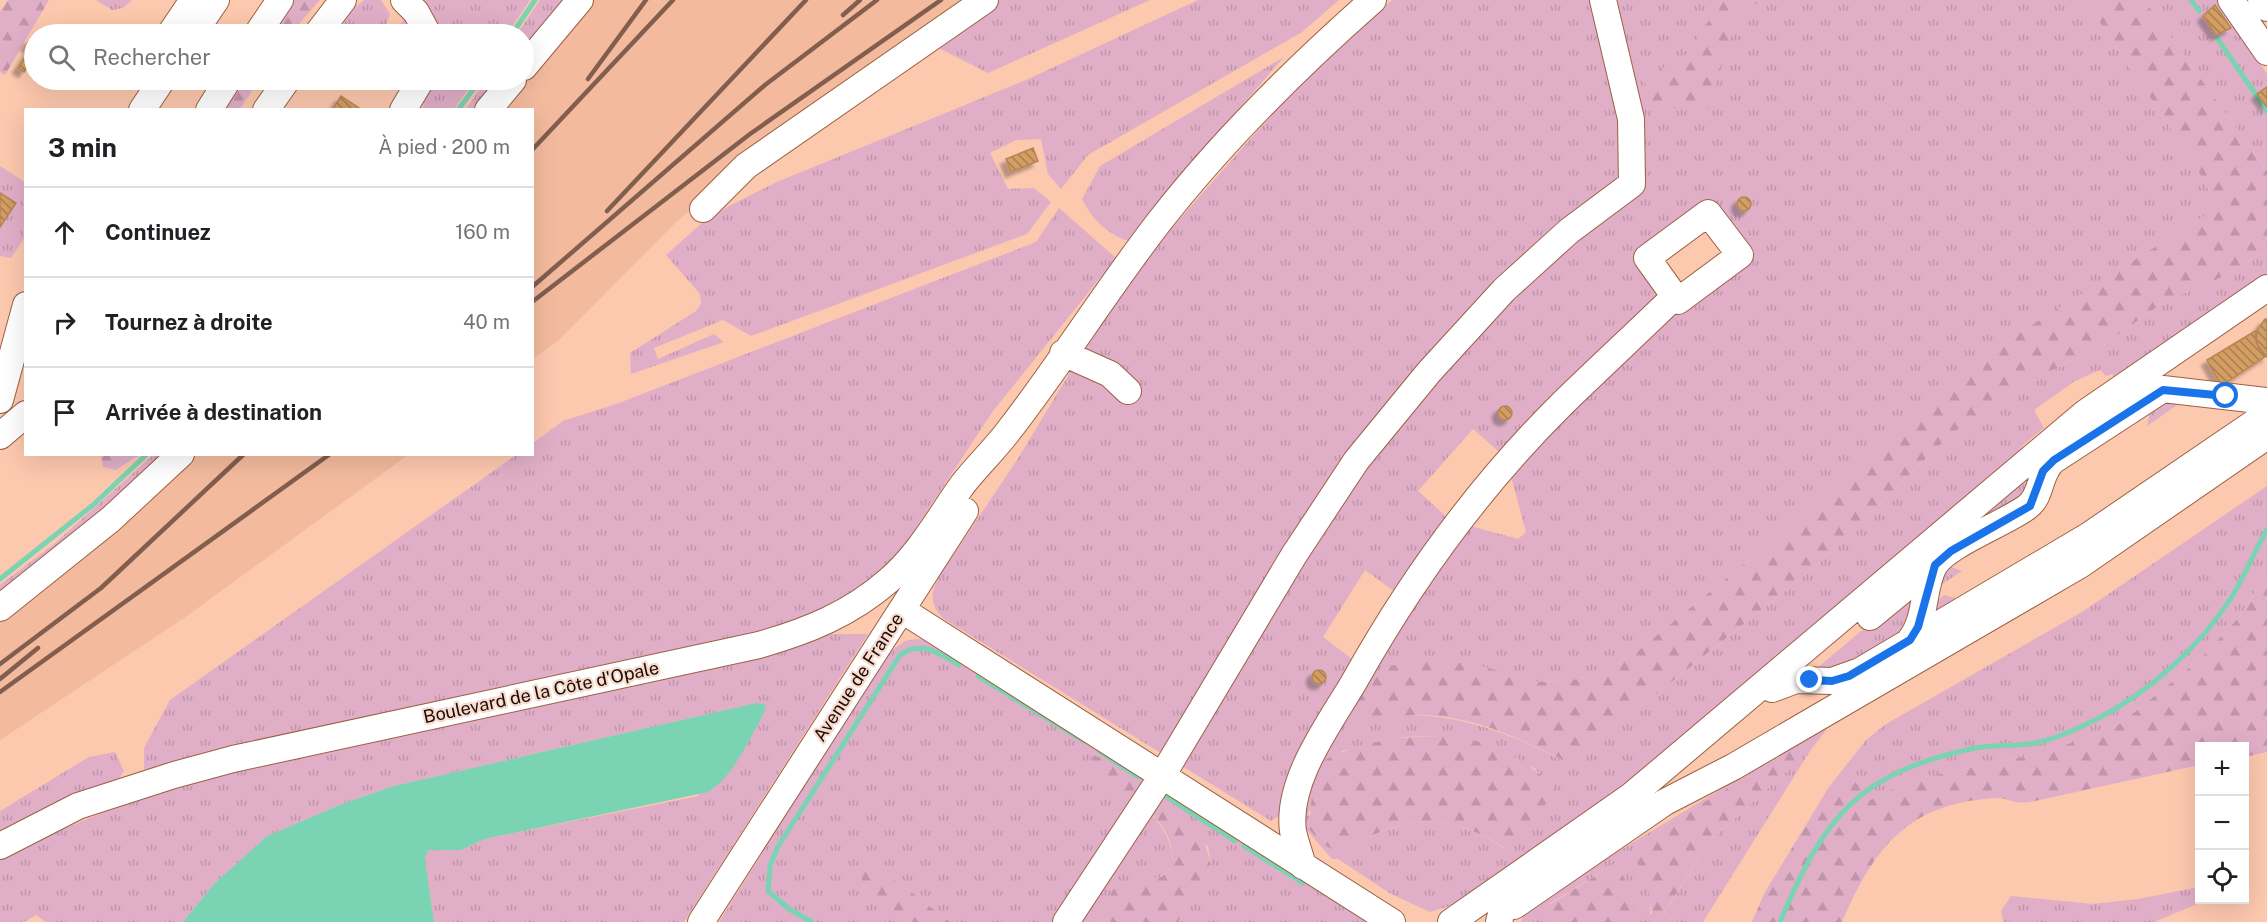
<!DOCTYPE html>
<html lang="fr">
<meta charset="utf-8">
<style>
:root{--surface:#fff;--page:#f2f2f2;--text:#202124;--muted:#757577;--line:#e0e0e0}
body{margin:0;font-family:"Public Sans",sans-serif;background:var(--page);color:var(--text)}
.controls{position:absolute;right:18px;bottom:18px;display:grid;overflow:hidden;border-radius:0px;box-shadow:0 6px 24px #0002}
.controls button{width:54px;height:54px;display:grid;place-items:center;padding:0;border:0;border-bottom:2px solid var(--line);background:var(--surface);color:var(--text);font:30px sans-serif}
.stop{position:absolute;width:18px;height:18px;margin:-14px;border:4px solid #1a73e8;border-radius:50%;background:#fff}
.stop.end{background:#1a73e8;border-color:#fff;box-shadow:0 2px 6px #0008}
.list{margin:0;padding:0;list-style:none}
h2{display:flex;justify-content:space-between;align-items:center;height:78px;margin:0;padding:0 24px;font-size:26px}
h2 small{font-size:20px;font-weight:400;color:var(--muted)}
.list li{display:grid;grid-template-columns:39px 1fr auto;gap:18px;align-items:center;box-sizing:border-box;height:90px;padding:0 24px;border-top:2px solid var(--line)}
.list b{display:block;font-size:22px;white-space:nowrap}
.list em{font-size:20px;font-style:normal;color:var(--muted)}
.icon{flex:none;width:33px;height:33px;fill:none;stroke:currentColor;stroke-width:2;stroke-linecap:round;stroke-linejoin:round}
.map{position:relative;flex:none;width:2267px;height:922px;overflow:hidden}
.search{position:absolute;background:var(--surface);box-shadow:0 6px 24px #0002;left:24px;top:24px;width:510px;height:66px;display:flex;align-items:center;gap:15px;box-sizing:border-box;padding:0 21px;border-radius:33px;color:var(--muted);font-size:22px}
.panel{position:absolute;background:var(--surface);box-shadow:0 6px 24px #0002;left:24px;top:108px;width:510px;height:348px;border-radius:0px}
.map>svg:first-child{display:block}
.built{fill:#f3ba9e}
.grass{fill:url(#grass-tufts);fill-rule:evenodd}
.forest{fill:url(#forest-firs)}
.water{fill:#7ad3b2}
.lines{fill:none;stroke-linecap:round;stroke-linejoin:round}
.stream{stroke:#7ad3b2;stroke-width:5}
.building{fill:url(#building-back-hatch);stroke:#b58756;stroke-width:1.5;filter:url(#shadow)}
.minor-casing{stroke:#9a6143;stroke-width:28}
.minor{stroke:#fff;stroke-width:26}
.rail{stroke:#815e4e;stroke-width:4.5}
.route{stroke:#1a73e8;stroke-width:8}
.labels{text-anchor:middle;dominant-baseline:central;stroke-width:4.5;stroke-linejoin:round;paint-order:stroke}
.street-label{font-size:18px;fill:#1e0801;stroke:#f6dccf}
</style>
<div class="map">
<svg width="2267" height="922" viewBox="0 0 2267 922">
<defs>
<pattern id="grass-tufts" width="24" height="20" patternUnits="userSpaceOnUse" patternTransform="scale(1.5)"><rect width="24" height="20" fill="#e0afc7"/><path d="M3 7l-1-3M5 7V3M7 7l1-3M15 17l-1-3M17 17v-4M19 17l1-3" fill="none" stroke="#c095a9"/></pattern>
<pattern id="forest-firs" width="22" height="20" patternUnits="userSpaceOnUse" patternTransform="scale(1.5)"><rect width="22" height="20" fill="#e0afc7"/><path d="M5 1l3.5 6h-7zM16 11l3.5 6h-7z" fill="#c095a9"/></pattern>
<pattern id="building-back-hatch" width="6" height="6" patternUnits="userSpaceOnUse" patternTransform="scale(1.5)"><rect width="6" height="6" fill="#d39d63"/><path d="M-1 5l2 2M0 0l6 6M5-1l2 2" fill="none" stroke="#ab7e4f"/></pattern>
<filter id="shadow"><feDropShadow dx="-5.5" dy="5.5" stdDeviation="1.5" flood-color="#0004"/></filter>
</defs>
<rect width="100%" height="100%" fill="#fcc8ae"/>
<!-- built -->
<path class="built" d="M590 0H975L749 158 672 226 559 340 533 359 532 110H499Z
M187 455H408L184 618 0 740V613Z"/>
<!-- grass -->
<path class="grass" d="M96 0H132L123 8 112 10Z
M364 0H381L390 14 383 34H349L340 29 353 9Z
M415 0H530L507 34H435Z
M540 0H572L524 57V34H517Z
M993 0H1150L988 73 929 43Z
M1198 0H1339L1302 32 1088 155 1061 189 1048 174 1041 139 1016 140 990 153 1008 189 1034 188 1051 202 1027 234 751 336 723 320 654 348 658 359 714 334 724 342 631 374 630 353 696 311 701 304 700 294 666 255 702 223 727 207 777 182 1026 80Z
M1392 0H2085L2192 160 2215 201 2212 211 2200 220 2013 337 1921 409 1778 536 1639 650 1607 671 1569 681 1540 682 1510 676 1400 715C1464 713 1519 737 1575 767L1583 753 1816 566 1948 437 2009 391 2101 347 2168 299 2209 284 2267 250V274L2117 380 2112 374 2106 376 2100 370 2075 381 2034 410 2044 428 2024 444 2004 470 1663 762 1472 899 1430 912 1391 894 1338 859H1332L1306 829 1303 819 1306 787 1381 645 1467 525 1518 539 1526 532 1506 458 1473 429 1418 491 1451 521 1398 594 1365 570 1323 637 1356 662 1283 814 1271 821 944 619C926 602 932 588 944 569L1017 460 1094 333 1170 230 1283 102ZM1708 213 1739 255 1679 301 1647 258ZM1427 736H1450L1534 768 1556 791 1506 849C1445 810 1401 813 1342 854L1308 814 1342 751 1405 737Z
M2144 0H2218L2267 74V171Z
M405 17 414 34H394Z
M1284 57 1173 184 1128 241C1106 233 1093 220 1082 199L1100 166Z
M426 80H475L454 109 423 110Z
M486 80H505L480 109 465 110Z
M0 166 25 182V237L11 258 0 256V227L16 203 0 193Z
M1059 208 1116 258 993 411 894 561 863 587 805 621 151 772 144 769V748L170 700 516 455 532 454 533 443 563 421 619 403 1036 242Z
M2186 399 2147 426 2152 403Z
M153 455H170L0 598V585L54 544Z
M2033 474 2032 493 1981 519 1904 580Z
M2267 486V582L2259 585 2240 616 2200 659 2120 724 2047 752 1914 779 1869 801 1852 778 1829 787 1866 740 1886 724 2082 612Z
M1946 565 1962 571 1938 587Z
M1922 580 1913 626 1839 670 1817 668Z
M1944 595 1969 602 1932 621V605Z
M822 634H868L684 922H434L425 859 428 850H461L485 839 698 796 756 703 394 786 342 804 267 836 214 884 183 922H46L36 915 24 922H0V856L132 800 236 772 776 653Z
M916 639 927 640 1376 922H1178L1211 865 1208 846 1097 773C1131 796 1175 821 1173 867L1160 877 1112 891 1099 922H950L901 884 862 886 910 922H719L888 653 905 641Z
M1832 722 1810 751 1703 922H1632C1633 900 1627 882 1617 862L1549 904 1555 922H1521L1528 906ZM1787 749 1789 769 1709 842 1664 914H1650C1651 902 1651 891 1647 879 1643 868 1633 861 1633 849L1640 841 1776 759Z
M115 752 124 771 116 783 0 830V811L89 757Z
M2199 887 2200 900H2207L2154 922H2003L2001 911 2011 896 2093 904 2138 899Z"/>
<!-- forest -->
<path class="forest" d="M8 0H49L5 75 0 72V12Z
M285 0H320L290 34H263Z
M1708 0H1761L1738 18 1721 14 1708 6Z
M2085 0H2144L2267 171V250L2209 284 2168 299 2101 347 2009 391 1948 437 1816 566 1583 753 1575 767C1529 742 1480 718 1427 715 1402 713 1378 722 1353 718L1351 707 1369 678 1385 666 1425 662 1470 663 1540 682 1569 681 1607 671 1639 650 1778 536 1921 409 2013 337 2212 211 2215 201 2192 160Z
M1715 16 1734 26 1709 107 1703 110 1653 107 1648 103 1644 80C1658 68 1676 65 1689 51 1698 40 1703 23 1715 16Z
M233 80H259L240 109 213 110Z
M101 455V454L139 455 116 470 103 467Z
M2267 582V752L2245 757 2244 746H2200L2199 765 2035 801C2029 802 2022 803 2016 802 2010 801 2005 798 1998 798 1909 802 1875 846 1842 922H1752L1765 892 1829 787 1852 778 1870 800 1914 779 2047 752 2120 724 2200 659 2240 616 2259 585Z
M1450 736C1495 742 1525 757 1557 791L1507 849C1445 810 1400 813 1342 854L1322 844 1309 829 1313 783 1323 761C1362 740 1406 736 1450 736Z
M1788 749 1794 753 1796 759 1789 769 1709 842 1664 913 1658 921 1653 920 1647 879 1633 856V849L1640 841 1776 759Z
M1093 755 1102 758 1201 828 1211 865 1178 922H1099L1112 891 1120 883 1161 877 1173 867C1176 804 1112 801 1090 761Z
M861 858 901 884 950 922H910L862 886Z
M1617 862C1627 882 1633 900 1632 922H1555L1549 905Z"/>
<!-- water -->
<path class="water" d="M756 703 766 705 764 713C749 739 734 776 708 792L485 839 461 850H428L425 859 434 922H183L214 884 267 836 342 804 394 786Z"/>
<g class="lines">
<!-- stream -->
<path class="stream" d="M2191 0 2199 11
M512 34 535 0
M2217 38 2267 111
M458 110 480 80
M0 579 93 505 147 454
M978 676 1084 741
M1099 751 1138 777
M1167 797 1235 841
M1244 846 1303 883
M812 922 789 909 768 891 770 866 777 848 900 655C922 640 939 653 959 665
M1780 922C1825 815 1858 773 1975 748 1992 745 2011 746 2029 744 2052 741 2076 729 2097 719 2149 692 2199 648 2231 598 2244 577 2254 552 2267 530"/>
</g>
<!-- building -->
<path class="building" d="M2215 5 2231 28 2216 35 2203 16Z
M31 38 34 41V57L24 72 18 68 31 48 26 45Z
M2267 87V107L2257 94Z
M341 96 359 108V110H332Z
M1033 148 1038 161 1011 172 1006 159Z
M0 193 16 203 0 227Z
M1737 204a7 7 0 1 1 14 0a7 7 0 1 1-14 0Z
M2265 319H2267V357L2259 349 2255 336 2257 330Z
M2257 330 2256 343 2266 356 2224 384 2220 383 2207 360Z
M1498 413a7 7 0 1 1 14 0a7 7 0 1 1-14 0Z
M1312 677a7 7 0 1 1 14 0a7 7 0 1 1-14 0Z"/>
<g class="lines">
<!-- minor casing -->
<g class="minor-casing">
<path id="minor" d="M404 0 416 12 428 34
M2231 0 2267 52
M2261 0 2267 8
M170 34 193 0
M193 34 216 0
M257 34 280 0
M317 34 343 0
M524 67 580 0
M142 110 162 80
M209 110 228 80
M266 110 287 80
M403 110 421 80
M488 110 513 80
M703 209 746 166 985 0
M1708 213 1740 255 1678 301 1647 258Z
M1063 353 1110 374 1128 391
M0 400 26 305
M0 436 26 414
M0 608 111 519 181 454
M902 610 1392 922
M1870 617 1937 562
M1910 640C1927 619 1922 589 1934 566 1946 545 2006 523 2027 507 2043 496 2038 473 2054 460L2163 389 2267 401
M1772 689 1796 680 1832 681 1860 671 2088 536 2267 414
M0 846 78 806 174 775 233 759 759 645C808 631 850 614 888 581 920 554 939 517 963 484 978 465 996 448 1010 429 1062 362 1107 289 1159 222 1222 141 1296 68 1373 0
M1303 866C1300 854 1295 842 1293 831 1286 781 1330 723 1354 682 1411 580 1480 485 1563 403 1600 367 1638 332 1675 296
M1514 906 1665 802 1733 767 2080 565 2267 436
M701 922 965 511
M1066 922 1162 776 1294 555 1356 461 1429 372 1504 290 1569 231 1632 184 1631 119 1603 0
M1451 922 1631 796 2085 413 2267 288
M1499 922 1504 902 1525 882"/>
</g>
<!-- minor -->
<use href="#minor" class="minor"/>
<!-- rail -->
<path class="rail" d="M843 15 860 0
M588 79 646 0
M532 150 673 0
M607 211 806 0
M532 287 765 85 877 0
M532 302 750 134 941 0
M0 664 101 588 244 454
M0 679 38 648
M0 692 330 454"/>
</g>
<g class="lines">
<!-- route -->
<path class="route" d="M1810 680 1832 681 1849 676 1910 640 1918 627 1935 565 1951 551 2030 506 2043 471 2054 460 2163 390 2226 396"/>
</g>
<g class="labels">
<!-- street labels -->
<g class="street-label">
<text transform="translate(858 677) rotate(-57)">Avenue de France</text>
<text transform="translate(541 692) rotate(-12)">Boulevard de la Côte d'Opale</text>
</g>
</g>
</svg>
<div class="controls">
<button>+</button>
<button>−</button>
<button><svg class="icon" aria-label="locate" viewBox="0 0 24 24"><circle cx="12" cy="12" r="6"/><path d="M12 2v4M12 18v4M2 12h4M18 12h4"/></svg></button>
</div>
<div class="stop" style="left:2226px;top:396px"></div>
<div class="stop end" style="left:1810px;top:680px"></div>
<div class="search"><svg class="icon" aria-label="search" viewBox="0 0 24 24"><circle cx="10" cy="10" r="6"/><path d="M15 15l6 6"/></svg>Rechercher</div>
<section class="panel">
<h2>3 min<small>À pied · 200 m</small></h2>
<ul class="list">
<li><svg class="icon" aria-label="ahead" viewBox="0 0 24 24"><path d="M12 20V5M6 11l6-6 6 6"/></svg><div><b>Continuez</b></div><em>160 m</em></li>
<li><svg class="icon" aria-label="right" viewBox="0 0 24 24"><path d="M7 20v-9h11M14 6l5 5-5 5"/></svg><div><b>Tournez à droite</b></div><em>40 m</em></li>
<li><svg class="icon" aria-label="arrive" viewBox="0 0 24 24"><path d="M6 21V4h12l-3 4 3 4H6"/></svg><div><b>Arrivée à destination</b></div></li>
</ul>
</section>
</div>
